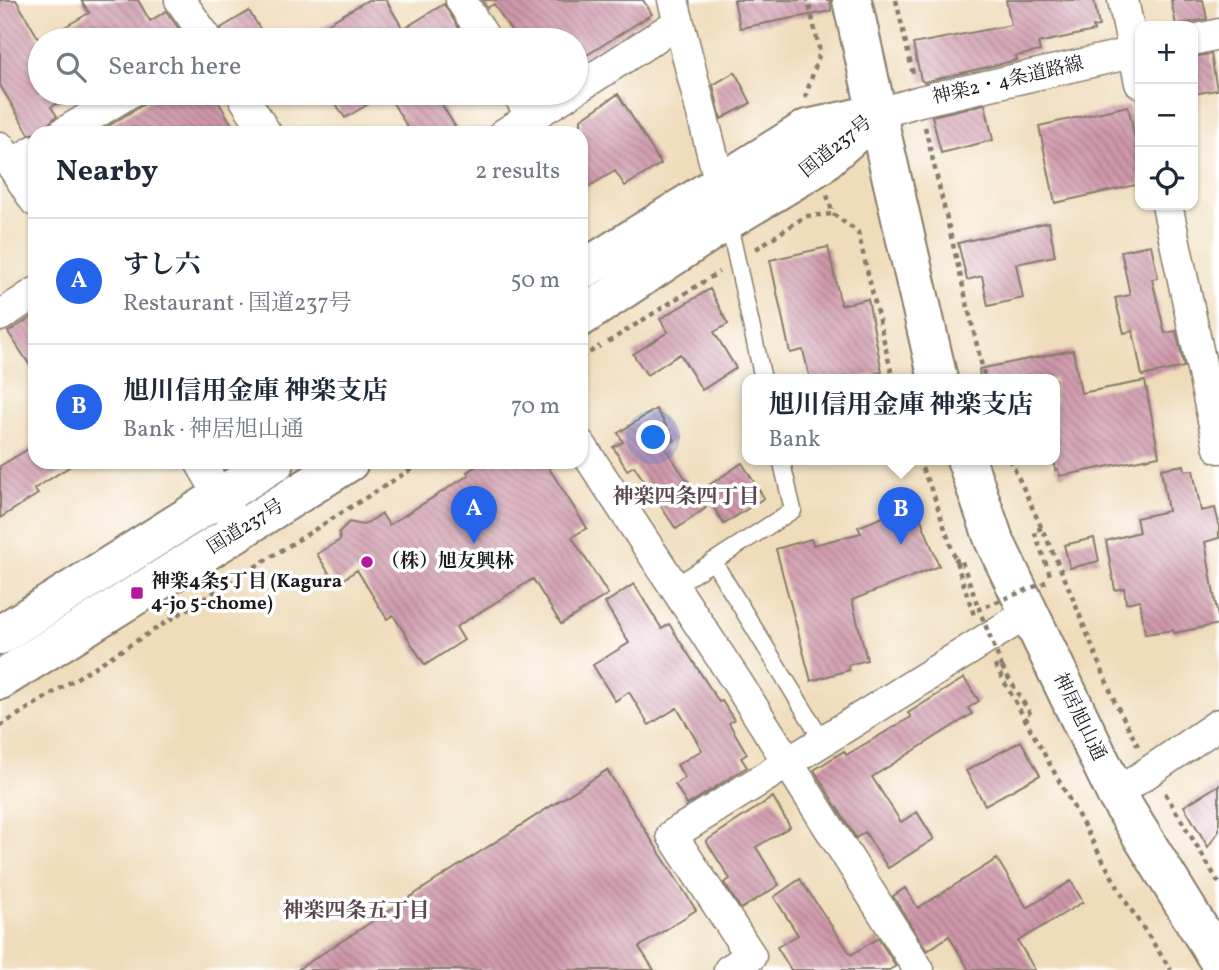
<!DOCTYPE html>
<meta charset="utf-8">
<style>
:root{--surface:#fff;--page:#f2f2f3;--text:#1f2937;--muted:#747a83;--line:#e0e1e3;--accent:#2563eb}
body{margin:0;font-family:Vollkorn,"Noto Serif JP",serif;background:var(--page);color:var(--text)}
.controls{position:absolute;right:21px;top:21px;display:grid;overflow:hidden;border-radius:14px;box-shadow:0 2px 5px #0004}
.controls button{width:63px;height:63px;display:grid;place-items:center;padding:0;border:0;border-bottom:2px solid var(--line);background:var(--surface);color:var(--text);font:35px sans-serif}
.you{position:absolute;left:654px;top:438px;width:24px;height:24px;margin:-18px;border:5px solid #fff;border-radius:50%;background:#1a73e8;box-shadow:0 0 0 10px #1a73e833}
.badge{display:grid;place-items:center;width:46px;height:46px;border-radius:50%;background:var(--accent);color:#fff;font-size:23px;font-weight:700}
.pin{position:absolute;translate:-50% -58px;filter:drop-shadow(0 2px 4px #0008)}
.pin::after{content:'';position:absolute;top:37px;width:24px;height:21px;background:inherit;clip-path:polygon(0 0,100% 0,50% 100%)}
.popup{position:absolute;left:742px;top:374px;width:318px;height:91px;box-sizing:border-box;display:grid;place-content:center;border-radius:14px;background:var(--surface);filter:drop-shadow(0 2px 5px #0005);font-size:23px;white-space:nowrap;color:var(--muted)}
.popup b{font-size:26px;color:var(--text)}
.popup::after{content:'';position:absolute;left:50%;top:100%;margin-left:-14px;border:14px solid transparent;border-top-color:var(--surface)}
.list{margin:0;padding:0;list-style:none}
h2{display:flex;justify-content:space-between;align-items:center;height:91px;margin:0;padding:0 28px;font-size:30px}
h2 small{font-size:23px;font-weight:400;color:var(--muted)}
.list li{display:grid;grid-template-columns:46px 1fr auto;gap:21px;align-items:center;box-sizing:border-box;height:126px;padding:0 28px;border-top:2px solid var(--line)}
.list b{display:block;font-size:26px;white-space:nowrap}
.list p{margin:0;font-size:23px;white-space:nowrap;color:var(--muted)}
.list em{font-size:23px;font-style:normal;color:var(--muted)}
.icon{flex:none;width:38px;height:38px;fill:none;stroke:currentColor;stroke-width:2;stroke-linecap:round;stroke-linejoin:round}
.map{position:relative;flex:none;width:1219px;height:970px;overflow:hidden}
.search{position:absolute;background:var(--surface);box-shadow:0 2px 5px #0004;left:28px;top:28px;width:560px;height:77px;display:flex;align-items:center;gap:18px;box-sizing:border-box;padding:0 24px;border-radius:38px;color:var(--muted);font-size:26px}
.panel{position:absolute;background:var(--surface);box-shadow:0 2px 5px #0004;left:28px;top:126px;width:560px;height:343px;border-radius:21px}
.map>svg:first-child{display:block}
.building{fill:url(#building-back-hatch)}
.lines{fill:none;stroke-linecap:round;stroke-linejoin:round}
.service-casing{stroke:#867c6b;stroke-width:19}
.minor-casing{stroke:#867c6b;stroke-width:33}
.primary-casing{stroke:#867c6b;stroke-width:42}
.trunk-casing{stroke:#867c6b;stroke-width:42}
.path{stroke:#867c6b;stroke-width:4.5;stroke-dasharray:5 5;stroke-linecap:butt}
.service{stroke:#fff;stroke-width:16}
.minor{stroke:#fff;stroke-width:30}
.primary{stroke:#fff;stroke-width:38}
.trunk{stroke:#fff;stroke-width:38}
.path-bridge{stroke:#867c6b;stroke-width:4.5;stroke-dasharray:5 5;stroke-linecap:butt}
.poi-dot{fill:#b5179e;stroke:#fff;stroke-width:2.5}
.labels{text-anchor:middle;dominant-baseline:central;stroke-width:7;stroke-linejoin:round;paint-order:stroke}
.street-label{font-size:19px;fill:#1c1c1c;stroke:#fff}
.poi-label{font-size:19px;font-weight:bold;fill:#1c1c1c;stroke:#fff;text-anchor:start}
.neighbourhood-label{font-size:21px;font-weight:bold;fill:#5b474e;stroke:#fff}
</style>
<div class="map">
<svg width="1219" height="970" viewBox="0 0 1219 970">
<defs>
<pattern id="building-back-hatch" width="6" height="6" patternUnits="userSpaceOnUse" patternTransform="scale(1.75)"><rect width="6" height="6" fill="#cf98aa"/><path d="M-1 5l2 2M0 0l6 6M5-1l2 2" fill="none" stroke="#a77b8a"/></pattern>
</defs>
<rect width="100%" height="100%" fill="#fff"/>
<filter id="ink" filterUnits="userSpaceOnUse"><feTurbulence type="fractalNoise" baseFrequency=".0143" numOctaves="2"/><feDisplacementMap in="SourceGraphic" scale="14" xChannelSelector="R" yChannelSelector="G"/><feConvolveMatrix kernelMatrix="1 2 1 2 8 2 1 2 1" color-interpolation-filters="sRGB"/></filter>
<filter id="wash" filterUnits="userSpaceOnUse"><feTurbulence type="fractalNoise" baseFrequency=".00686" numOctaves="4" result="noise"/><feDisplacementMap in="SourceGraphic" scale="28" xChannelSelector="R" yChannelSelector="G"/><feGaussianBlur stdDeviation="1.57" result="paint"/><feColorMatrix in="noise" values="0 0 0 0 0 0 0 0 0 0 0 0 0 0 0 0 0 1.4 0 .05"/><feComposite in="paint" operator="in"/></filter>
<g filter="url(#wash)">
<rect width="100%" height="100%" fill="#efdcba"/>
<g id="blocks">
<!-- building -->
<path class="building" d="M0 0H16L40 41V93H76L51 107 57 116 48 124 46 133 29 134 0 85Z
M81 0H138L150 21 166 11 181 32 168 40H42L89 13Z
M368 0H386L403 29 444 4 466 40H300Z
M482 0H643L652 14 576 62V40H517L494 4 487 8Z
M734 0H830L831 11 740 28Z
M1006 0H1094L1099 26 1093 27 1094 31 1038 43 1040 51 1016 56 1017 60 924 82 921 80 913 44 1011 25Z
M1171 0H1203L1207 19 1176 25Z
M249 11 267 40H225L221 28Z
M1211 54 1217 90 1193 94V57Z
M735 72 751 103 721 119 713 85Z
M162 93H213L237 133H97Z
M329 93H435L459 133H411L387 93 345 118Z
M618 94 661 164 625 186 615 171 581 191V119Z
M985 104 993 140 941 153 932 116Z
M1128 106 1140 162V184L1055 203 1039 126Z
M1049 222 1055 256 1016 264 1023 298 988 306 982 276 967 280 958 243Z
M1151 245 1158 278 1152 279 1165 333 1176 331 1184 367 1142 376 1133 331 1124 333 1115 298 1130 295 1121 251Z
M828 247 841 305 868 299 882 372 855 379H810L803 350 790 353 770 260Z
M710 289 728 324 714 332 736 368 702 390 680 354 647 375 633 354 668 332 660 319Z
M35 315V373L8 332Z
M1073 350 1081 393 1145 381 1159 456 1060 476 1058 469 1055 470V379H980L979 369Z
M656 409 675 440 664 447 706 508 676 529 634 466 627 470 613 447 623 442 618 433Z
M35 445V462H77L34 489 38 494 0 518V466Z
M482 462H545L587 528 572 537 608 594 561 624 533 579 456 627 464 640 425 665 393 615 387 619 357 570 336 584 317 554 340 540 339 532 349 522 363 525 382 514 389 525 469 475 467 472Z
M742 463 764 498 724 524 702 490Z
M1184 465 1185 471 1193 470 1201 511 1215 508 1219 524V538L1205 542 1219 624 1174 633 1173 630 1145 634 1140 600 1126 603 1124 588 1115 590 1106 541 1139 532 1136 518 1168 511 1161 469Z
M910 491 939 566 852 600 867 660 848 665 849 670 811 681 776 549 811 539 813 545 861 533 858 527 888 515 883 502Z
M1094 538 1099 561 1070 568 1064 545Z
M634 584 662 629 669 624 719 702 722 701 734 720 729 723 747 754 741 758 747 767 687 805 675 784 685 778 677 765 702 750 677 708 649 725 629 692 615 701 593 665 629 643 605 603Z
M964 678 979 701 968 708 972 714 872 777 901 822 917 812 934 839 888 868 865 832 856 838 814 770 844 751 846 755 911 717 908 713Z
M1021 741 1040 775 985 805 966 771Z
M607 770 696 910 639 947 654 970H297Z
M1219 785V831L1208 847 1184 806Z
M773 797 790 827 756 847 779 885 741 909 724 883 730 879 706 841Z
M997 859 1027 908 1071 881 1083 902 1018 941 1035 970H969L949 936 927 951 893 896 905 888 918 908Z
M800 879 851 955 878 938 896 966 889 970H791L777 947 798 935 774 897Z"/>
</g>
</g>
<g filter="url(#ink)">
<use href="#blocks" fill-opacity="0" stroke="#867c6b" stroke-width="2"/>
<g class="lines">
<!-- service casing -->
<g class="service-casing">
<path id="service" d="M728 220 763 379
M713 561 823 741
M675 586 793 510 781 459"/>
</g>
<!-- minor casing -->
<g class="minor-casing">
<path id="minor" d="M180 0 208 40
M461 0 486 40
M673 0 720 184
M1123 0 1140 83
M1193 40 1219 34
M576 89 678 23
M241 93 266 133
M517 93 532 117
M877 114 920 101 1140 51
M63 133 129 93
M505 133 570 93
M0 147 35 201
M11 165 35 150
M1167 205 1219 448
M0 316 35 293
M581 445 737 682 919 970
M200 462 240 531
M1116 794 1219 724
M729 970 751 956 672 835 1028 613"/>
</g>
<!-- primary casing -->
<g class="primary-casing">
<path id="primary" d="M852 0 877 114"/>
</g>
<!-- trunk casing -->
<g class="trunk-casing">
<path id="trunk" d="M877 114 938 379
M581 271 807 129 875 114
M581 317 728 220 818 166 877 114
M966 459 994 540 1116 794 1219 961
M0 635 275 462
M0 680 349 462"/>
</g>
<!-- path -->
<path class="path" d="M896 0 913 74
M805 98 820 52 808 0
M925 127 985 379
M827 195 833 214 858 232 893 379
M756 249 806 216 833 214
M608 342 719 272
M581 358 600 346
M918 459 934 496 974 615
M1010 459 1065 579 1114 700 1138 746
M1042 528 1034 531 1050 575
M954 561 961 559 979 609
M995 665 1126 902 1171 970
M1002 667 1031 715 1024 721
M0 726 423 462
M1165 793 1219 883"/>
<!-- service -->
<use href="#service" class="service"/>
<!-- minor -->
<use href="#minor" class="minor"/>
<!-- primary -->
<use href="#primary" class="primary"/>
<!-- trunk -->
<use href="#trunk" class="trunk"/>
<!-- path-bridge -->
<path class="path-bridge" d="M1002 667 979 609 1051 580"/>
</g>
</g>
<!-- markers -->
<g class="poi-dot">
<circle cx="367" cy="562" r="7"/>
<rect x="130" y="586" width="14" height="14" rx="3.5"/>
</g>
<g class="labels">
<!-- street labels -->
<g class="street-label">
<text transform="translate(1008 81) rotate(-13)">神楽2・4条道路線</text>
<text transform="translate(836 147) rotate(-39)">国道237号</text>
<text transform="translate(246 527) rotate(-32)">国道237号</text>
<text transform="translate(1079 717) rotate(64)">神居旭山通</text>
</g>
<!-- poi labels -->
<g class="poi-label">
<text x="381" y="562">（株）旭友興林</text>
<text x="151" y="582">神楽4条5丁目 (Kagura<tspan x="151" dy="22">4-jo 5-chome)</tspan></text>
</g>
<!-- neighbourhood labels -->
<g class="neighbourhood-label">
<text x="686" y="497">神楽四条四丁目</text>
<text x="356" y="911">神楽四条五丁目</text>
</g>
</g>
</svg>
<div class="controls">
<button>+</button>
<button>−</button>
<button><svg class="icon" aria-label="locate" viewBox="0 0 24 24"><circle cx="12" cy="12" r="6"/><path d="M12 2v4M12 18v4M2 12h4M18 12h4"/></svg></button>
</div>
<div class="you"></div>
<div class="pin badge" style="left:474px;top:544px">A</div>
<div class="pin badge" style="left:901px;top:545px">B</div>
<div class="popup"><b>旭川信用金庫 神楽支店</b>Bank</div>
<div class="search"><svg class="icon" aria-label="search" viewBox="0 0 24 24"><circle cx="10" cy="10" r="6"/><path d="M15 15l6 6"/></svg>Search here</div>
<section class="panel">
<h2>Nearby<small>2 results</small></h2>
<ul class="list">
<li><span class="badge">A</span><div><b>すし六</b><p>Restaurant · 国道237号</p></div><em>50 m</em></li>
<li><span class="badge">B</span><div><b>旭川信用金庫 神楽支店</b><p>Bank · 神居旭山通</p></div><em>70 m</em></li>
</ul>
</section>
</div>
